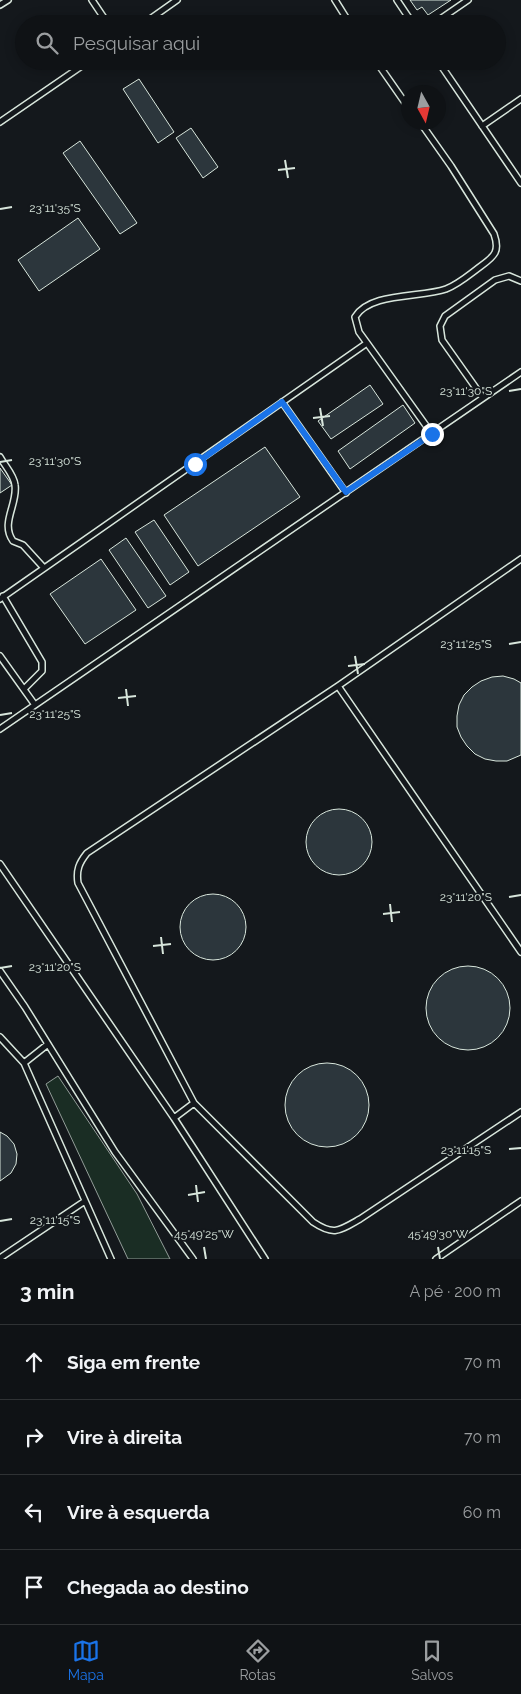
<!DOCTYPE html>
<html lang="pt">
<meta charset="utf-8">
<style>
:root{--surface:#0f1215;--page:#1d2022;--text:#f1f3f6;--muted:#9b9ea0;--line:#2f3234;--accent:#1a73e8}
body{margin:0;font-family:Raleway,sans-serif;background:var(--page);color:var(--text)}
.compass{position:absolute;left:401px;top:85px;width:45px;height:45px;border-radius:50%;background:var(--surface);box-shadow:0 2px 12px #0003;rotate:172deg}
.stop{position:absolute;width:15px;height:15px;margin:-11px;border:4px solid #1a73e8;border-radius:50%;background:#fff}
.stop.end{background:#1a73e8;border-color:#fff;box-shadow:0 1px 5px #0008}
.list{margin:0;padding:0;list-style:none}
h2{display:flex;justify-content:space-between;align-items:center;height:65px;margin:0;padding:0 20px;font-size:21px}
h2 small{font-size:16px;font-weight:400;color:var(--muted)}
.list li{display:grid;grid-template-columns:32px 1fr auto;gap:15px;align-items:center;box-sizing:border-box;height:75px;padding:0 20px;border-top:1px solid var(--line)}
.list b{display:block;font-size:19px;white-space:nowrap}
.list em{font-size:16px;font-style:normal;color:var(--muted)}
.icon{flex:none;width:28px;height:28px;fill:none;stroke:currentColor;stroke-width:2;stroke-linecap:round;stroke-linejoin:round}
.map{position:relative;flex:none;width:521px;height:1259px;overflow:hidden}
.search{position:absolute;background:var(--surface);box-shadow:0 2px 12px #0003;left:15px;right:15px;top:15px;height:55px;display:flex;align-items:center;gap:12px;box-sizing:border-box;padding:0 18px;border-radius:28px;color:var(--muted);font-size:19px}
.sheet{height:365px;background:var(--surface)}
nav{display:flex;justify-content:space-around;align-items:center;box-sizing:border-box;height:70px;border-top:1px solid var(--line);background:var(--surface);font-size:14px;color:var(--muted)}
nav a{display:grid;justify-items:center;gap:2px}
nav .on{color:var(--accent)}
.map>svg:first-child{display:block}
.green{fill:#1a2d24;stroke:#939e99}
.building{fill:#2c363c;stroke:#d8e6dc}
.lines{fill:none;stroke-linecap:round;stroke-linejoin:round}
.service-casing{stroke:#d8e6dc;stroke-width:8}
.service{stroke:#14181c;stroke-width:5}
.route{stroke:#1a73e8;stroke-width:6}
.ticks{fill:none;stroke:#d8e6dc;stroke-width:2}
.ticks-label{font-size:12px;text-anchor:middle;fill:#d8e6dc;stroke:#14181c;stroke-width:4;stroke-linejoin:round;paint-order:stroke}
</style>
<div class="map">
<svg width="521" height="1259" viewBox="0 0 521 1259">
<rect width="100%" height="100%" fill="#14181c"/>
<!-- green -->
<path class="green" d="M58 1076 137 1194 170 1259H128L46 1084Z"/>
<!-- building -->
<path class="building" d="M410 0H451L428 15 422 7 417 10Z
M139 79 174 132 158 143 123 89Z
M191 128 218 167 203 178 176 138Z
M80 141 137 223 120 234 63 153Z
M78 218 100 249 39 291 18 260Z
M370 385 383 404 331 439 318 421Z
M403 405 415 423 350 469 338 451Z
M265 447 300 497 198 566 164 515Z
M0 468 12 485 0 493Z
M154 520 189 572 170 585 135 532Z
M126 538 166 596 148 608 109 550Z
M101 559 136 610 85 644 50 594Z
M503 676 514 679 521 683V755L507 761H496L485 759 475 754 467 746 461 737 457 727V716L459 705 464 695 472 687 481 681 492 677Z
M306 842a33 33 0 1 1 66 0a33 33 0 1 1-66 0Z
M180 927a33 33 0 1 1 66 0a33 33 0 1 1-66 0Z
M426 1008a42 42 0 1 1 84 0a42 42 0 1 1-84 0Z
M285 1105a42 42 0 1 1 84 0a42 42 0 1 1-84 0Z
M0 1132 7 1136 14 1144 17 1154 16 1164 11 1173 0 1181Z"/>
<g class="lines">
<!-- service casing -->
<g class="service-casing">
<path id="service" d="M92 0 108 24
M335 0 350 24
M397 0 413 24
M0 5 8 0
M143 24 177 0
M433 24 468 0
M376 61 408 107
M438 61 521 183
M0 122 89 61
M482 126 521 99
M367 343 359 332 355 317C370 292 421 298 446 289 459 284 470 274 481 266 495 256 500 251 494 234L451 166 420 122
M483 398 442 340 440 326 445 316 495 280 509 276 521 281
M282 402 346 493
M0 457C5 466 14 475 15 485 18 504 0 523 13 541L23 545 44 568
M521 559 338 686 87 853C79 863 76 870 78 883L194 1103 313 1222C334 1236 339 1231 360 1219L521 1112
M3 596 42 662V671L24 689
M0 599 367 343 432 434
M0 656 35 705
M338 686 521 952
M0 729 521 372
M0 864 174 1118 265 1259
M0 971 25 1007 115 1152 193 1259
M0 1037 24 1063 111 1259
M24 1063 48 1044
M174 1118 194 1103
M0 1258 85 1201
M436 1259 521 1201"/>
</g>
<!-- service -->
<use href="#service" class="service"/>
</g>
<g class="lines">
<!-- route -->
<path class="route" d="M195 464 282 402 346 492 432 434"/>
</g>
<!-- ticks -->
<path class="ticks" d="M285 160 288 178M278 170 295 168M0 209 12 207M509 391 521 389M320 408 323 426M313 418 330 416M0 462 12 460M509 644 521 642M355 656 358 674M348 666 365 664M126 689 128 706M118 698 136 696M0 715 12 713M509 897 521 895M390 904 392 922M383 914 400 912M161 937 163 954M153 946 171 944M0 968 12 966M509 1149 521 1148M196 1185 198 1202M188 1195 205 1192M0 1221 12 1219M204 1247 206 1259M438 1247 440 1259"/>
<g class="ticks-label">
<text x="55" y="212">23°11'35"S</text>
<text x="466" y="395">23°11'30"S</text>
<text x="55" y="465">23°11'30"S</text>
<text x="466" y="648">23°11'25"S</text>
<text x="55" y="718">23°11'25"S</text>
<text x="466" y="901">23°11'20"S</text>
<text x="55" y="971">23°11'20"S</text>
<text x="466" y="1154">23°11'15"S</text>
<text x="55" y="1224">23°11'15"S</text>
<text x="204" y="1238">45°49'25"W</text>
<text x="438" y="1238">45°49'30"W</text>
</g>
</svg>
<svg class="compass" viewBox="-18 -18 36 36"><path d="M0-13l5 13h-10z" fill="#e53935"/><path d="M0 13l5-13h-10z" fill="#9b9ea0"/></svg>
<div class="stop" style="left:195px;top:464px"></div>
<div class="stop end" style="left:432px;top:434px"></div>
<div class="search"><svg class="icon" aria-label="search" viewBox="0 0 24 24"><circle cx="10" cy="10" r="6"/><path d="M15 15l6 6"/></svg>Pesquisar aqui</div>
</div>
<section class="sheet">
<h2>3 min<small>A pé · 200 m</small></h2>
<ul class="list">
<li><svg class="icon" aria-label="ahead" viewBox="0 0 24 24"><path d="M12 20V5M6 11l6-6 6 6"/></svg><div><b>Siga em frente</b></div><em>70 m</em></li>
<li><svg class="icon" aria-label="right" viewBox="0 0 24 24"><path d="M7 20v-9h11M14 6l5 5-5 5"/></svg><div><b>Vire à direita</b></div><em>70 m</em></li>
<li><svg class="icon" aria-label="left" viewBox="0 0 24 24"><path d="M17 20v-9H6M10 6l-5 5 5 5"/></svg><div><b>Vire à esquerda</b></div><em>60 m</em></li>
<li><svg class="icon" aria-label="arrive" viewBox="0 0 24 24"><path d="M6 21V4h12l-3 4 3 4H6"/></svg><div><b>Chegada ao destino</b></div></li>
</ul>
</section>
<nav>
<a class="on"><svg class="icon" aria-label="map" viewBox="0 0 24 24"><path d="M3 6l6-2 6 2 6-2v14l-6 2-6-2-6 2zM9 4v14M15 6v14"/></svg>Mapa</a>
<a><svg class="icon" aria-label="directions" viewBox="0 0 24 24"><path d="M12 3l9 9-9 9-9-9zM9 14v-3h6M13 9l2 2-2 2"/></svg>Rotas</a>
<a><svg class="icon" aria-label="saved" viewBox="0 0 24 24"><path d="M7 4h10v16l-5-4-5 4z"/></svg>Salvos</a>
</nav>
